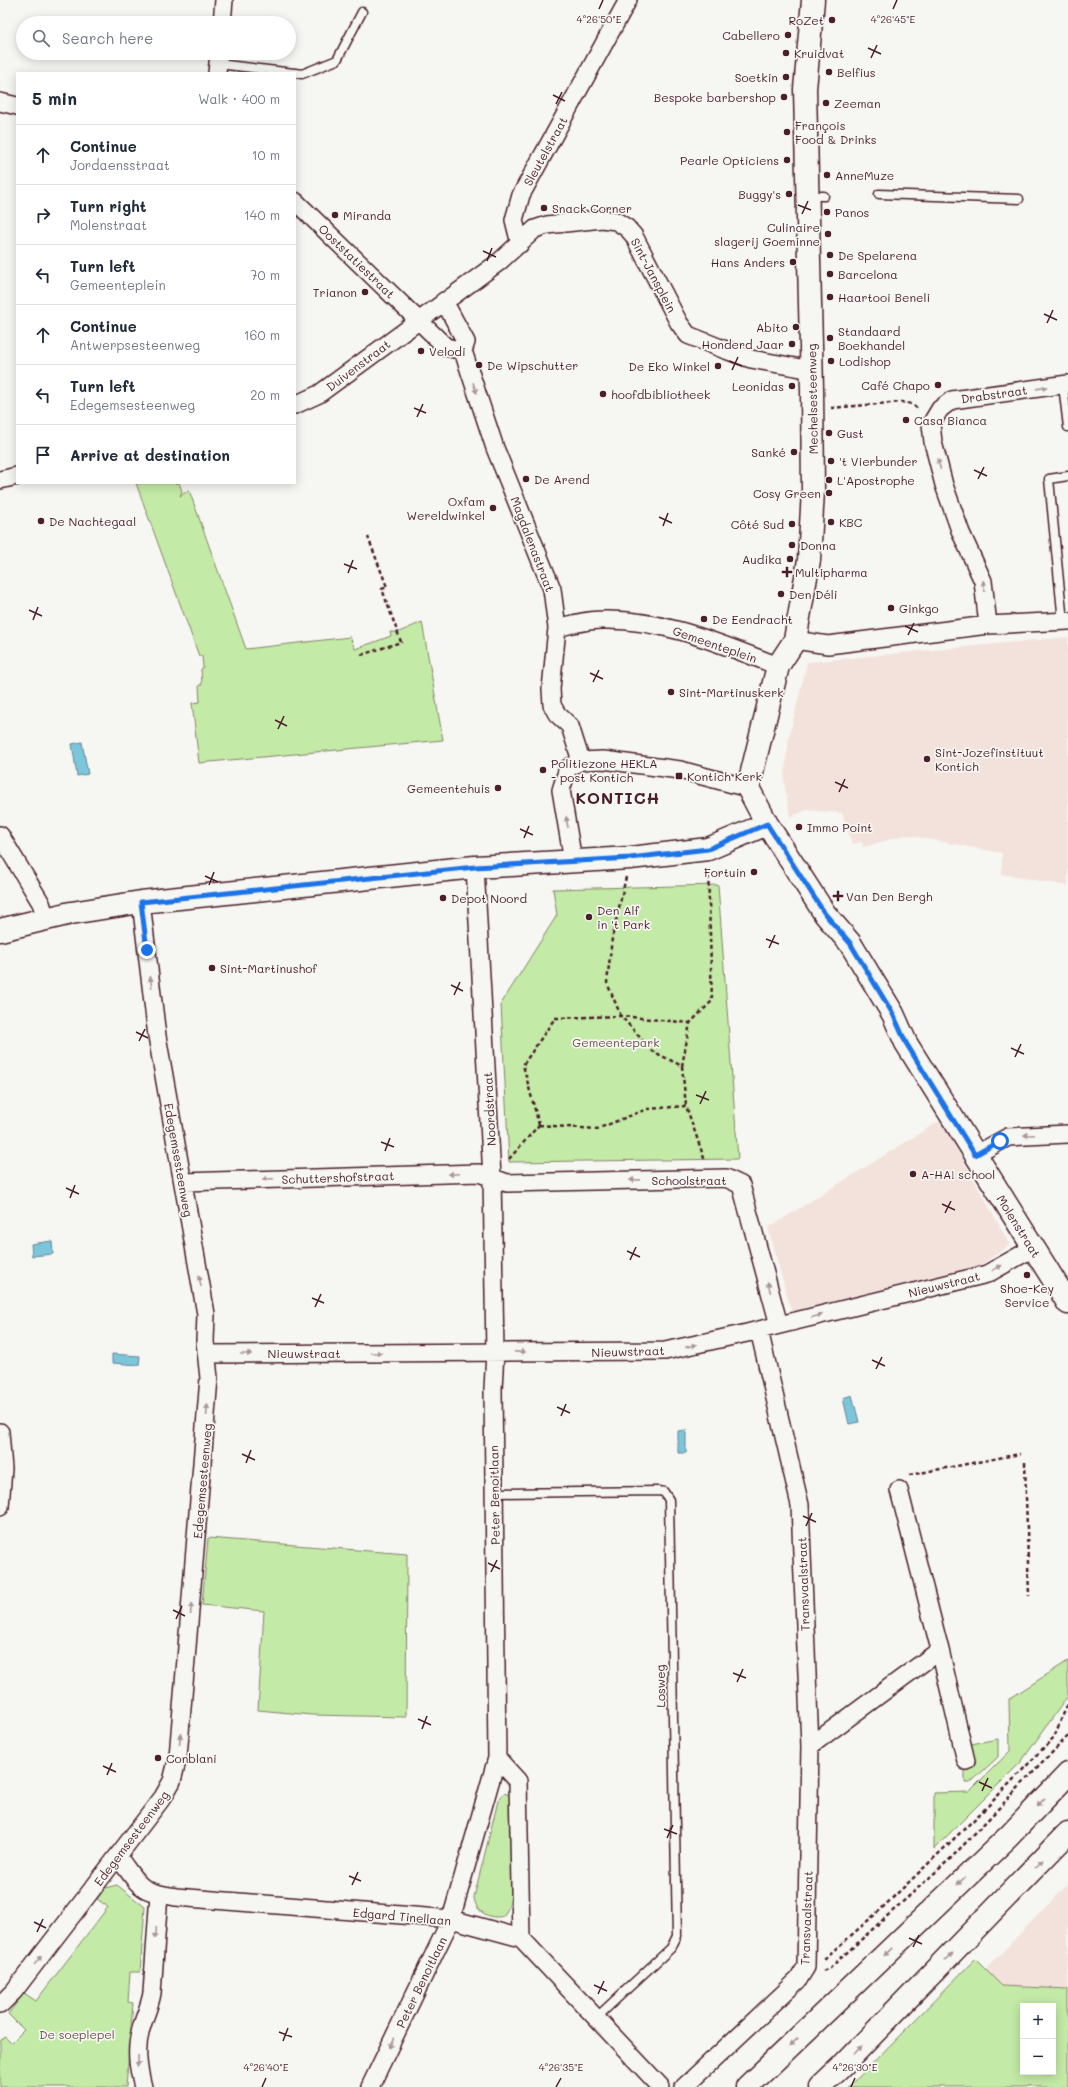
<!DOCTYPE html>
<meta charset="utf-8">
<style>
:root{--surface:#fff;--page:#f6f6f7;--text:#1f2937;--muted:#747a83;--line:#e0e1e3}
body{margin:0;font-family:Mali,sans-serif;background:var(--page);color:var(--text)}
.controls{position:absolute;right:12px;bottom:12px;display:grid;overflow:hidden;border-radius:0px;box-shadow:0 2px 10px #0003}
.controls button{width:36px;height:36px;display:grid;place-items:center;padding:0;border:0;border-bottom:1px solid var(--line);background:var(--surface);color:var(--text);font:20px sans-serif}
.stop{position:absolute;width:12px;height:12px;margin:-9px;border:3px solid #1a73e8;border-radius:50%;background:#fff}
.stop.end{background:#1a73e8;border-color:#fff;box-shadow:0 1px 4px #0008}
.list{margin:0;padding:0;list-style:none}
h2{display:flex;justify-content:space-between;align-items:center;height:52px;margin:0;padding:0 16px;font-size:17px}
h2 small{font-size:13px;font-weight:400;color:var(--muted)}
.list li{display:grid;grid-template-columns:26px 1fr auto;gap:12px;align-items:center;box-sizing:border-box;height:60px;padding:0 16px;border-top:1px solid var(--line)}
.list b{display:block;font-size:15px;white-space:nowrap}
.list p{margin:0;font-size:13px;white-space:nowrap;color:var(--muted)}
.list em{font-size:13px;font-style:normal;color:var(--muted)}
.icon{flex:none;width:22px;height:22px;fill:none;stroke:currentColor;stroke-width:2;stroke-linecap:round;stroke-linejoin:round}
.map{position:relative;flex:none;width:1068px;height:2087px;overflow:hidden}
.search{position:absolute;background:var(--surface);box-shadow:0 2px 10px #0003;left:16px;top:16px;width:280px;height:44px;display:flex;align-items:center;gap:10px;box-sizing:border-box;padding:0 14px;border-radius:22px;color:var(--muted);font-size:15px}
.panel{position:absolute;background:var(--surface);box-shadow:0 2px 10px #0003;left:16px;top:72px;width:280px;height:412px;border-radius:0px}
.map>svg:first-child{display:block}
.built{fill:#f3e2db}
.green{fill:#c3eaa6;stroke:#868468;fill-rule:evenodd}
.water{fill:#7bc6db;stroke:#678395}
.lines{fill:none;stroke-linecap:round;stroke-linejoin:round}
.lane-casing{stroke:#4a1f2b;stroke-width:11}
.street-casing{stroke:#4a1f2b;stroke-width:20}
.secondary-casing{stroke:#4a1f2b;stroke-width:25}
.highway-casing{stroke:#4a1f2b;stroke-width:25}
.path{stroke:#4a1f2b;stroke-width:2.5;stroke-dasharray:4 3;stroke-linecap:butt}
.lane{stroke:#f6f6f2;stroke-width:8}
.street{stroke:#f6f6f2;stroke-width:17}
.secondary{stroke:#f6f6f2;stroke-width:22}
.highway{stroke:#f6f6f2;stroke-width:22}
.oneway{fill:#a99598}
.route{stroke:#1a73e8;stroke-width:5}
.ticks{fill:none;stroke:#4a1f2b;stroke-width:1.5}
.poi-dot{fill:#4a1f2b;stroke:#f6f6f2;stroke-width:1.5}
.labels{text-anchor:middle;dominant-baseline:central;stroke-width:3.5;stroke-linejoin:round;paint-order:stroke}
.poi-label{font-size:12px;fill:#4a1f2b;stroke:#f6f6f2;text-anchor:start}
.street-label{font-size:12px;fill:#4a1f2b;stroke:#f6f6f2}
.park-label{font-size:12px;fill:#68524a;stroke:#f6f6f2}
.district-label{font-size:16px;font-weight:bold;letter-spacing:1px;fill:#4a1f2b;stroke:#f6f6f2}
.ticks-label{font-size:10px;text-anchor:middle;fill:#4a1f2b;stroke:#f6f6f2;stroke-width:3.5;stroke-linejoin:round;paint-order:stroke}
</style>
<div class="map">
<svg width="1068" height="2087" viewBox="0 0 1068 2087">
<rect width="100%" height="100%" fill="#f6f6f2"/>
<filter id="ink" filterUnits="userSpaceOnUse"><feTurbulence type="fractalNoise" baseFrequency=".025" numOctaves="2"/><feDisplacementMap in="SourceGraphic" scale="8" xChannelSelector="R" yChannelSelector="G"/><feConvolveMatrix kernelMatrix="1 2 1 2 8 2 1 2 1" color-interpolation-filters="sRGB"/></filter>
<g filter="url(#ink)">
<!-- built -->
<path class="built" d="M1068 637V886L1002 874V853L906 835 863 847 862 842 852 844 842 813 807 810 790 817 784 780 789 737 807 663 809 662Z
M941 1120 1010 1245 969 1273 792 1313 768 1228Z
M1068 1884V1989L1002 1986 985 1970Z"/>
<!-- green -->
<path class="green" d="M136 483H179L182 491 180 496 189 490 246 649 350 637 355 649 391 636 390 632H399L422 622 443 740 199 763 192 703 200 702 199 685H202L201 669 203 668 202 656H199Z
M718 885 738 1159 509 1162 501 1004 557 915 553 889Z
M208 1538 407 1554 406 1717 312 1715 258 1710 264 1611 202 1605Z
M1068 1661V1696L1021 1762 934 1849V1793L969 1792 1010 1751 1009 1699Z
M998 1739V1757L970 1783H965V1770C975 1761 974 1756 971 1744Z
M504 1793 510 1795V1798L511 1895 509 1906 504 1916C490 1920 475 1912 474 1897L498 1801Z
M117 1885 145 1907 140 1972H130L128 2002 133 2003 126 2087H0V2041L5 2037 11 2043 24 2030 8 2014 24 1993 36 2001 108 1907 97 1899 105 1888Z
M975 1959 1002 1986 1068 1989V2087H849ZM1023 2006H1053V2072H1023Z"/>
<!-- water -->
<path class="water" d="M82 742 88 774 77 776 72 744Z
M52 1241 53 1254 32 1256 31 1244Z
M112 1354 140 1356 139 1365 112 1363Z
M852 1395 859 1422 849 1424 843 1398Z
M686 1430V1453H678V1431Z"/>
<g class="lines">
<!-- lane casing -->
<g class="lane-casing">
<path id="lane" d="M218 64 294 73
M295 73 302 74 337 60 362 12
M879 194 1019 199
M809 196H824
M1063 385 1068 427
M1063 622 1049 479 1068 476
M494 1493 659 1491 664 1492 669 1500 677 1936 671 1948 596 2018"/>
</g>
<!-- street casing -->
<g class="street-casing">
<path id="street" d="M222 23 224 0
M217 73 219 53
M0 102 17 106
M295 201 446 347 463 351
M520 244 514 220 521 195 628 0
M444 301 466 342 463 351 495 448 552 589 557 628 551 689 552 705 557 714 570 726 581 761
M295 405 319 394 499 262 535 229 547 225 602 219 616 221 627 228 634 236 679 323 688 335 723 349 751 359 812 370
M0 480 17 476
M988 625 983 581 961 533 944 485 933 442 931 424 940 409 952 400 1068 384
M557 628C572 624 587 620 602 620 662 618 723 645 778 666
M795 640 828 645 988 625 1068 621
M0 835 41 903 46 918
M573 861 561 790 568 768 581 761 603 760 680 770 748 788
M975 1155 1008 1137 1068 1134
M183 1182 479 1173 507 1183 726 1178 741 1185 779 1325
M207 1354 665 1351 747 1333 987 1274 1033 1248
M0 1432 3 1469 0 1507
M940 1650 966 1761
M810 1746 940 1650 899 1490
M497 1758 518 1781 521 1938
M118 1857C141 1887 137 1891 176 1897L451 1919 521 1938 661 2087
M0 2005 14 1991 163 1797 172 1781 178 1757 209 1378 205 1341 206 1314 157 1036 141 902
M143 2087C138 2068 135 2049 141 2029 144 2017 150 2006 152 1993L159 1894
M370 2087 451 1919 497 1758 493 1389 495 1352 492 1177 475 867
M684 2087 798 1980 806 1967 810 1746 800 1505 759 1330"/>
</g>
<!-- secondary casing -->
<g class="secondary-casing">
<path id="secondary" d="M813 0 805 89 812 389 813 491 809 560 795 640 778 666 748 788 767 824 825 914 850 943 893 1014 906 1043 1068 1303
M0 930 71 913 141 902 475 867 630 858 708 849 767 824"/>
</g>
<!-- highway casing -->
<g class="highway-casing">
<path id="highway" d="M747 2087 1009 1836 1068 1774
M820 2087 843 2065 1068 1833"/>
</g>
<!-- path -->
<path class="path" d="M831 408 902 402 912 404 919 410
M361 655 401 642 382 589 387 587 368 537
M626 877 612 938 607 983 621 1016 652 1051 682 1066 690 1023 712 1001 708 868
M682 1066 686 1106
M539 1125 523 1065 555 1018 621 1016 690 1023
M539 1125 597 1129 647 1109 686 1106 705 1161
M509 1159 539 1125
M1025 1462 1029 1596
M909 1475 1020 1454
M824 1959 879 1911 987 1807 1054 1737 1068 1703
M823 1971 831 1967 951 1858 1068 1736"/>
<!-- lane -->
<use href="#lane" class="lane"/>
<!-- street -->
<use href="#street" class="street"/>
<!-- secondary -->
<use href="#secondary" class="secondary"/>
<!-- highway -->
<use href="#highway" class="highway"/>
</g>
<!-- one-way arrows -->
<defs><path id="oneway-solid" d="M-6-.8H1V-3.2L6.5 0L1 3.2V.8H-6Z"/></defs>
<g class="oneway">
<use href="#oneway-solid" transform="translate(475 388) rotate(71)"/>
<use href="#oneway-solid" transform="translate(1042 388) rotate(-8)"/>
<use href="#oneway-solid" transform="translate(939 464) rotate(-105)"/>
<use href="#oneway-solid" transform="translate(984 586) rotate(-99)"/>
<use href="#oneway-solid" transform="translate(567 822) rotate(-99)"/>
<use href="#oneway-solid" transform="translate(151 982) rotate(-97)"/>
<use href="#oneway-solid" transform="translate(1029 1135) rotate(178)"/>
<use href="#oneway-solid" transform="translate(454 1174) rotate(178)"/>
<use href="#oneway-solid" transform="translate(268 1179) rotate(178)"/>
<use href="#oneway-solid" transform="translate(635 1180) rotate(179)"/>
<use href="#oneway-solid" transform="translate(997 1268) rotate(-29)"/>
<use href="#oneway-solid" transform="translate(200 1281) rotate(-100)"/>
<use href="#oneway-solid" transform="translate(769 1287) rotate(-105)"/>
<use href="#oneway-solid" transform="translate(817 1316) rotate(-14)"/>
<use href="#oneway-solid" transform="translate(691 1346) rotate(-13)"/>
<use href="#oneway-solid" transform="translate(520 1352) rotate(1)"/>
<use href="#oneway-solid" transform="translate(376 1353)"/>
<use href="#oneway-solid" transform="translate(246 1354)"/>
<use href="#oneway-solid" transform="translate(207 1410) rotate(-85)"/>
<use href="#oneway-solid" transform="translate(191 1609) rotate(-85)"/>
<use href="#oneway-solid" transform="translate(180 1739) rotate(-85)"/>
<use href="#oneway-solid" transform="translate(1041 1802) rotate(134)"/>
<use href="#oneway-solid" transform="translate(1039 1864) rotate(-46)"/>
<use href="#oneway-solid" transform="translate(961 1881) rotate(136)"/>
<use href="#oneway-solid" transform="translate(156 1933) rotate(94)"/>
<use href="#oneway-solid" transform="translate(888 1952) rotate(136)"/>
<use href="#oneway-solid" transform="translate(949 1957) rotate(-46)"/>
<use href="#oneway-solid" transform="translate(38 1960) rotate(-52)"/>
<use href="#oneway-solid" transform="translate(794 2042) rotate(136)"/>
<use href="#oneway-solid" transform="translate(392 2043) rotate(116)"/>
<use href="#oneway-solid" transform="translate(858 2050) rotate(-46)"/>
<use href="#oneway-solid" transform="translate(138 2061) rotate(92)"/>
</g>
</g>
<g class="lines" filter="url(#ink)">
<!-- route -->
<path class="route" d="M147 950 141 902 475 867 630 858 708 849 767 824 825 914 850 943 893 1014 906 1043 975 1155 1000 1141"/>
</g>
<!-- ticks -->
<path class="ticks" d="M599 9 603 0M893 9 897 0M868 48 881 54M871 58 877 45M553 95 565 101M556 104 562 92M798 205 811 210M802 214 808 201M483 251 496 257M487 261 492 248M1044 314 1057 320M1047 323 1053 310M729 361 742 366M732 370 738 357M414 408 426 413M417 417 423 404M974 470 987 476M978 479 984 467M659 517 672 523M663 526 668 513M344 564 357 569M348 573 353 560M29 610 42 616M33 620 38 607M905 626 918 632M908 635 914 623M590 673 603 679M593 682 599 670M275 720 287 726M278 729 284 716M835 782 848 788M839 792 845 779M520 829 533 835M524 838 529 826M205 876 218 882M209 885 214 872M766 939 779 944M769 948 775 935M451 985 463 991M454 995 460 982M136 1032 148 1038M139 1041 145 1029M1011 1048 1024 1054M1015 1057 1021 1044M696 1095 709 1100M700 1104 706 1091M381 1142 394 1147M385 1151 390 1138M66 1188 79 1194M70 1198 75 1185M942 1204 955 1210M945 1213 951 1201M627 1251 640 1257M630 1260 636 1247M312 1298 324 1303M315 1307 321 1294M872 1360 885 1366M876 1369 882 1357M557 1407 570 1413M561 1416 566 1404M242 1454 255 1460M246 1463 251 1450M803 1516 816 1522M806 1526 812 1513M488 1563 500 1569M491 1572 497 1560M173 1610 185 1616M176 1619 182 1606M733 1673 746 1678M737 1682 743 1669M418 1719 431 1725M422 1729 427 1716M103 1766 116 1772M107 1775 112 1763M979 1782 992 1788M982 1791 988 1778M664 1829 677 1834M667 1838 673 1825M349 1876 361 1881M352 1885 358 1872M34 1922 46 1928M37 1932 43 1919M909 1938 922 1944M913 1947 919 1935M594 1985 607 1991M598 1994 604 1981M279 2032 292 2037M283 2041 288 2028M262 2087 266 2078M556 2087 561 2078M851 2087 855 2078"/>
<!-- markers -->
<g class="poi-dot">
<circle cx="832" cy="20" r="4"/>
<circle cx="788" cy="35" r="4"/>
<circle cx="786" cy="53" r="4"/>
<circle cx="829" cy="72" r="4"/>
<circle cx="786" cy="77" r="4"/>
<circle cx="784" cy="97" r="4"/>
<circle cx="826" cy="103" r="4"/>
<circle cx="787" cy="132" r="4"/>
<circle cx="787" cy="160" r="4"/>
<circle cx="827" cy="175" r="4"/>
<circle cx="789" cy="194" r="4"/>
<circle cx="544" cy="208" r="4"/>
<circle cx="827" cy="212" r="4"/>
<circle cx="335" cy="215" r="4"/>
<circle cx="828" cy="234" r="4"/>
<circle cx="830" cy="255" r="4"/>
<circle cx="793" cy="262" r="4"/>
<circle cx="830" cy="274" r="4"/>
<circle cx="365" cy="292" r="4"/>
<circle cx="830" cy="297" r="4"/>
<circle cx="796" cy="327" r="4"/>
<circle cx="830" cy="338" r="4"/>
<circle cx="792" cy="344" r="4"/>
<circle cx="421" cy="351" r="4"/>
<circle cx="831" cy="361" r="4"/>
<circle cx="479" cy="365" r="4"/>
<circle cx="718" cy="366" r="4"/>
<circle cx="938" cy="385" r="4"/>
<circle cx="792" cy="386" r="4"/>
<circle cx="603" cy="394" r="4"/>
<circle cx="906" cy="420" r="4"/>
<circle cx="829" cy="433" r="4"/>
<circle cx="794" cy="452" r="4"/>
<circle cx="831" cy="461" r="4"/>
<circle cx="526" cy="479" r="4"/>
<circle cx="829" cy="480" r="4"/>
<circle cx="829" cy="493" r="4"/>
<circle cx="493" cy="508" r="4"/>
<circle cx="41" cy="521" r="4"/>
<circle cx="831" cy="522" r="4"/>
<circle cx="792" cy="524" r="4"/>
<circle cx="792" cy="545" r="4"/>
<circle cx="790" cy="559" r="4"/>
<path d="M785 566h4v4h4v4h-4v4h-4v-4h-4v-4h4z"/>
<circle cx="781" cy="594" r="4"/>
<circle cx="891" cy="608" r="4"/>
<circle cx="704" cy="619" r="4"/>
<circle cx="671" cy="692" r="4"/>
<circle cx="927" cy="759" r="4"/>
<circle cx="543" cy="770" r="4"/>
<rect x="675" y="772" width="8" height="8" rx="2"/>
<circle cx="498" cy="788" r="4"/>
<circle cx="799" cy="827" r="4"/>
<circle cx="754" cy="872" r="4"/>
<path d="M836 890h4v4h4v4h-4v4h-4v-4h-4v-4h4z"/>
<circle cx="443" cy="898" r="4"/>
<circle cx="589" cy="917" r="4"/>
<circle cx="212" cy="968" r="4"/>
<circle cx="913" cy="1174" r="4"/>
<circle cx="1027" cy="1275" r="4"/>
<circle cx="158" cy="1758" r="4"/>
</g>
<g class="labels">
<!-- poi labels -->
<g class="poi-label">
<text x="824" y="20" text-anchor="end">RoZet</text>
<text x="780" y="35" text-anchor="end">Cabellero</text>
<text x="794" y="53">Kruidvat</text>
<text x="837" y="72">Belfius</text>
<text x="778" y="77" text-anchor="end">Soetkin</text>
<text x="776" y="97" text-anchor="end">Bespoke barbershop</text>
<text x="834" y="103">Zeeman</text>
<text x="795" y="125">François<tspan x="795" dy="14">Food &amp; Drinks</tspan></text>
<text x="779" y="160" text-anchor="end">Pearle Opticiens</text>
<text x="835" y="175">AnneMuze</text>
<text x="781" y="194" text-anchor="end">Buggy's</text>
<text x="552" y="208">Snack Corner</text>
<text x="835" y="212">Panos</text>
<text x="343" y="215">Miranda</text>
<text x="820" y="227" text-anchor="end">Culinaire<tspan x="820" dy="14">slagerij Goeminne</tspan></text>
<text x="838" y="255">De Spelarena</text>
<text x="785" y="262" text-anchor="end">Hans Anders</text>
<text x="838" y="274">Barcelona</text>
<text x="357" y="292" text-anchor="end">Trianon</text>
<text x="838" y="297">Haartooi Beneli</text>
<text x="788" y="327" text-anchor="end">Abito</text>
<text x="838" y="331">Standaard<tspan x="838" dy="14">Boekhandel</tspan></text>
<text x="784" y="344" text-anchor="end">Honderd Jaar</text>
<text x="429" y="351">Velodi</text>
<text x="839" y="361">Lodishop</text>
<text x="487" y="365">De Wipschutter</text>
<text x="710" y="366" text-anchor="end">De Eko Winkel</text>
<text x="930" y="385" text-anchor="end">Café Chapo</text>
<text x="784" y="386" text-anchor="end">Leonidas</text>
<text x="611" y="394">hoofdbibliotheek</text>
<text x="914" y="420">Casa Bianca</text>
<text x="837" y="433">Gust</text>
<text x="786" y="452" text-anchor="end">Sanké</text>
<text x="839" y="461">'t Vierbunder</text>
<text x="534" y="479">De Arend</text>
<text x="837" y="480">L'Apostrophe</text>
<text x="821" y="493" text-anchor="end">Cosy Green</text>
<text x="485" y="501" text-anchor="end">Oxfam<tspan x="485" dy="14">Wereldwinkel</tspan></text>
<text x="49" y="521">De Nachtegaal</text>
<text x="839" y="522">KBC</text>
<text x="784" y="524" text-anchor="end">Côté Sud</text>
<text x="800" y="545">Donna</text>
<text x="782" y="559" text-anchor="end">Audika</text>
<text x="795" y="572">Multipharma</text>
<text x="789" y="594">Den Déli</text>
<text x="899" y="608">Ginkgo</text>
<text x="712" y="619">De Eendracht</text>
<text x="679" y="692">Sint-Martinuskerk</text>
<text x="935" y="752">Sint-Jozefinstituut<tspan x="935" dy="14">Kontich</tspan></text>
<text x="551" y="763">Politiezone HEKLA<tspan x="551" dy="14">- post Kontich</tspan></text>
<text x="687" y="776">Kontich Kerk</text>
<text x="490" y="788" text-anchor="end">Gemeentehuis</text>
<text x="807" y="827">Immo Point</text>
<text x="746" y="872" text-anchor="end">Fortuin</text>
<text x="846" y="896">Van Den Bergh</text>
<text x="451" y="898">Depot Noord</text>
<text x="597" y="910">Den Alf<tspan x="597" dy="14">in 't Park</tspan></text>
<text x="220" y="968">Sint-Martinushof</text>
<text x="921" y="1174">A-HA! school</text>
<text x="1027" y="1288" text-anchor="middle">Shoe-Key<tspan x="1027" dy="14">Service</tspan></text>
<text x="166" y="1758">Conblani</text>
</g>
<!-- street labels -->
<g class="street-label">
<text transform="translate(545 151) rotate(-61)">Sleutelstraat</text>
<text transform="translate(357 261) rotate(44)">Ooststatiestraat</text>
<text transform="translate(654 275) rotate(62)">Sint-Jansplein</text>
<text transform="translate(358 365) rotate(-37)">Duivenstraat</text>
<text transform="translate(994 394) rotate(-8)">Drabstraat</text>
<text transform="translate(812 399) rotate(-91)">Mechelsesteenweg</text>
<text transform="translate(533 544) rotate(69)">Magdalenastraat</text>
<text transform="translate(715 644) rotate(19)">Gemeenteplein</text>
<text transform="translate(489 1109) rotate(-93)">Noordstraat</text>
<text transform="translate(179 1160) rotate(80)">Edegemsesteenweg</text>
<text transform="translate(338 1177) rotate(-2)">Schuttershofstraat</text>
<text x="689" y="1180">Schoolstraat</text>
<text transform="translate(1019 1226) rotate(58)">Molenstraat</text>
<text transform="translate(944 1284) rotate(-14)">Nieuwstraat</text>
<text transform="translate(628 1351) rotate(-2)">Nieuwstraat</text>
<text x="304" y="1353">Nieuwstraat</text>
<text transform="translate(202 1481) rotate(-85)">Edegemsesteenweg</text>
<text transform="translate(494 1495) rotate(-91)">Peter Benoitlaan</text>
<text transform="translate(803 1584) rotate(-92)">Transvaalstraat</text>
<text transform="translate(660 1686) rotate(-91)">Losweg</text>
<text transform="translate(131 1838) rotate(-53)">Edegemsesteenweg</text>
<text transform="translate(402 1916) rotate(5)">Edgard Tinellaan</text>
<text transform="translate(806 1918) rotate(-88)">Transvaalstraat</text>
<text transform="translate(421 1982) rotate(-64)">Peter Benoitlaan</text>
</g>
<!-- park labels -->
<g class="park-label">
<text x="616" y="1042">Gemeentepark</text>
<text x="77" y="2034">De soeplepel</text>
</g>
<!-- district labels -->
<g class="district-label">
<text x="618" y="797">KONTICH</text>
</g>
</g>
<g class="ticks-label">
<text x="599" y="23">4°26'50"E</text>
<text x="893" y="23">4°26'45"E</text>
<text x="266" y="2071">4°26'40"E</text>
<text x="561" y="2071">4°26'35"E</text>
<text x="855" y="2071">4°26'30"E</text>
</g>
</svg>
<div class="controls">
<button>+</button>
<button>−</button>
</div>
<div class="stop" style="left:1000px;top:1141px"></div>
<div class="stop end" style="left:147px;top:950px"></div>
<div class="search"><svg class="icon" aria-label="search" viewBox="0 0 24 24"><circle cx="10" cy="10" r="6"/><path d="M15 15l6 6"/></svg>Search here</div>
<section class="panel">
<h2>5 min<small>Walk · 400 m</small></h2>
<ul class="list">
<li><svg class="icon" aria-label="ahead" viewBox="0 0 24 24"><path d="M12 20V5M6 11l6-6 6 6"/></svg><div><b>Continue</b><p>Jordaensstraat</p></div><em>10 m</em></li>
<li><svg class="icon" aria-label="right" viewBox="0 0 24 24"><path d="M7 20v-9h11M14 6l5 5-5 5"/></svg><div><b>Turn right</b><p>Molenstraat</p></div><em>140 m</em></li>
<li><svg class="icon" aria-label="left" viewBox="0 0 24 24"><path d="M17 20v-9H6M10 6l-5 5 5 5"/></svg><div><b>Turn left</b><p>Gemeenteplein</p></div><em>70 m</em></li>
<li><svg class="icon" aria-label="ahead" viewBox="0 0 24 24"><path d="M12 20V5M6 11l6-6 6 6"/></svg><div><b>Continue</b><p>Antwerpsesteenweg</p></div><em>160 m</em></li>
<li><svg class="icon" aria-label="left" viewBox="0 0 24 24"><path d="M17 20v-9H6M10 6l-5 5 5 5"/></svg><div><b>Turn left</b><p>Edegemsesteenweg</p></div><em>20 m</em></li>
<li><svg class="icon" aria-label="arrive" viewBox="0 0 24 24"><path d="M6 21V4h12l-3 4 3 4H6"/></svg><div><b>Arrive at destination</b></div></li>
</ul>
</section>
</div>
